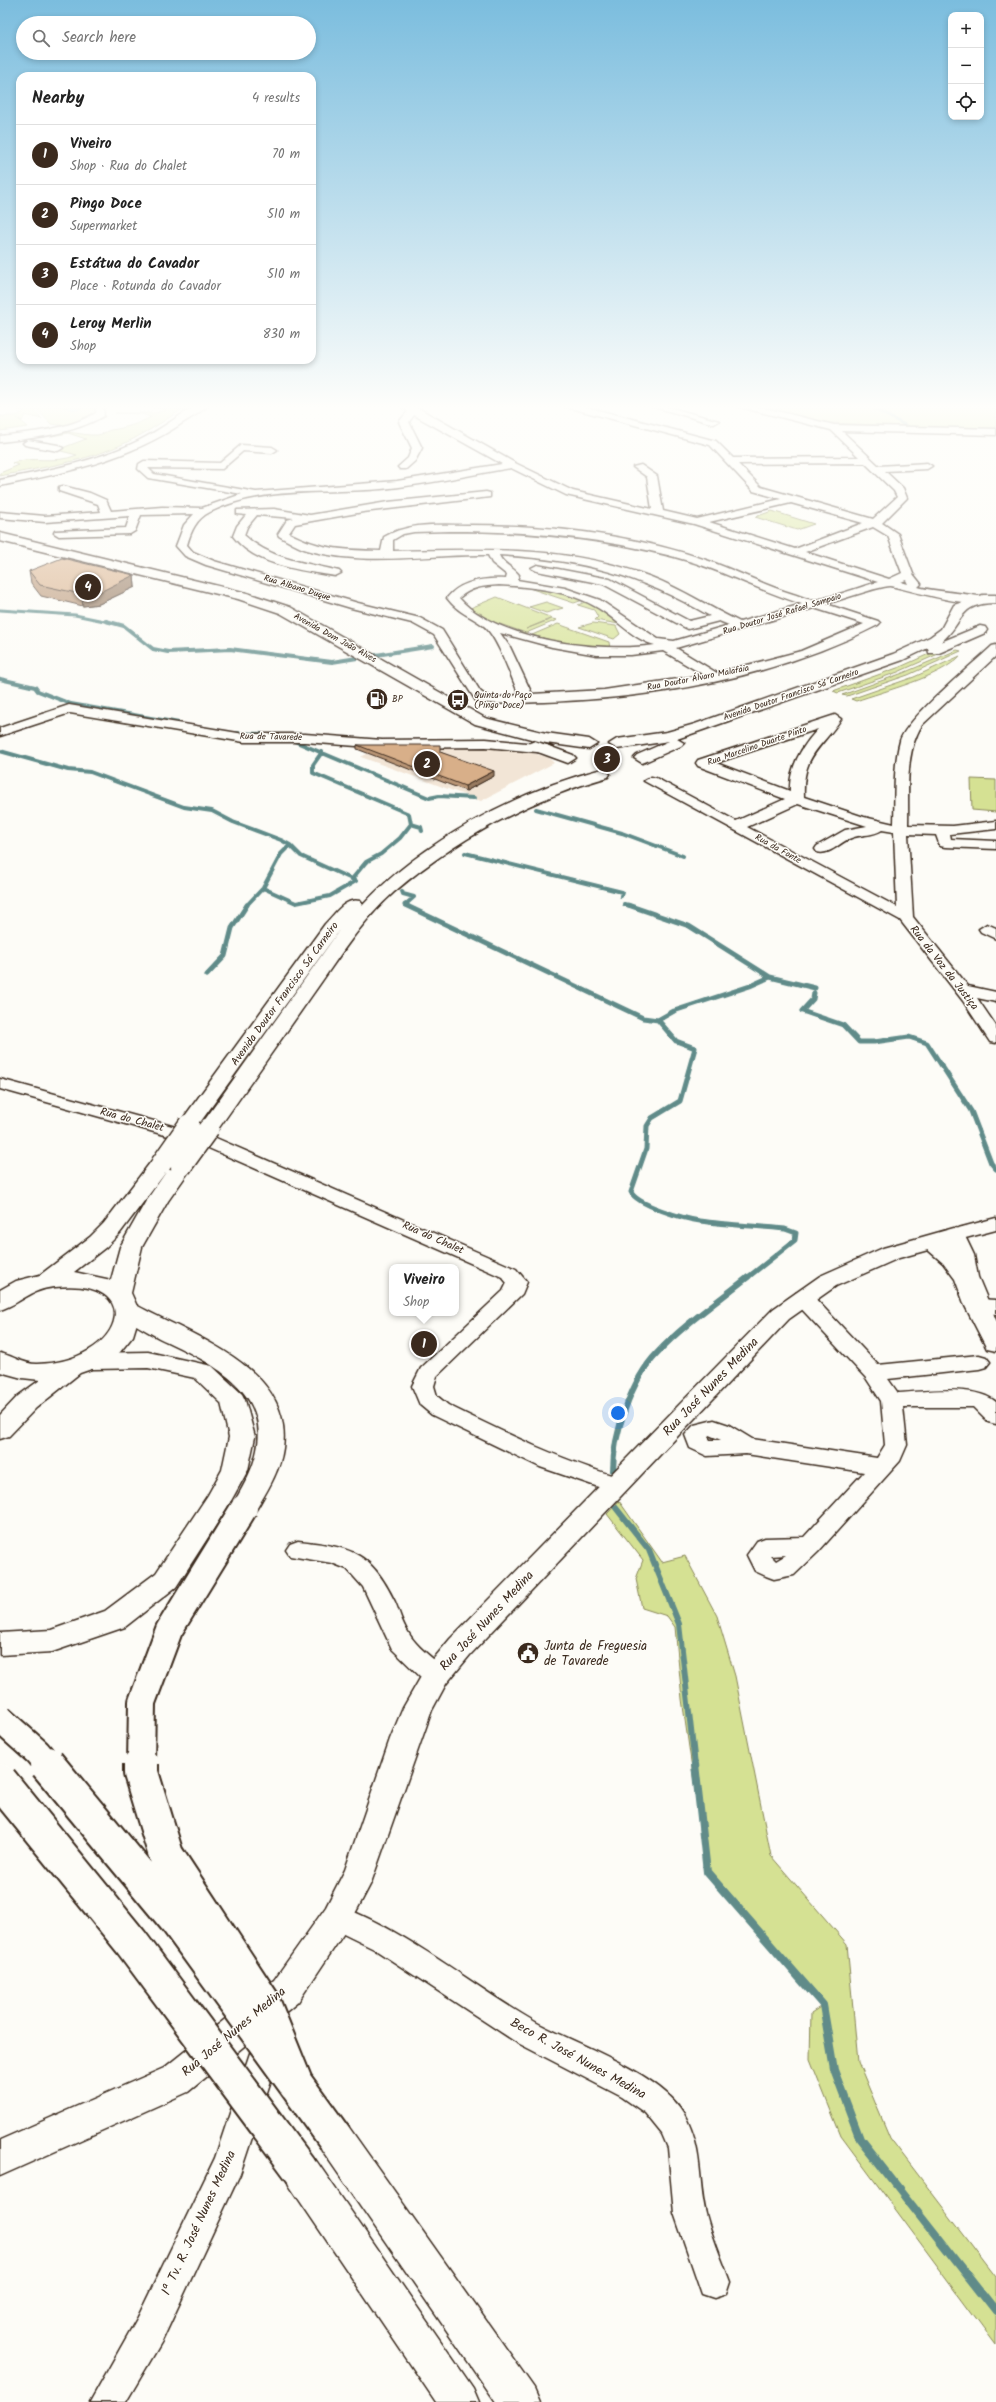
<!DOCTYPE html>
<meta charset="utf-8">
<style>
:root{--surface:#fff;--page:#f2f2f2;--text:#222;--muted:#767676;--line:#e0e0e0;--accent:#3b2a1e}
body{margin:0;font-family:Kalam,sans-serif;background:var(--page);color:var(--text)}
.controls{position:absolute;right:12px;top:12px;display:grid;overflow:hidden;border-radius:8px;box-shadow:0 2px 6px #0003}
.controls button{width:36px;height:36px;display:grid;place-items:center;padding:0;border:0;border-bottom:1px solid var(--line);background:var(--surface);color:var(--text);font:20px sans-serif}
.you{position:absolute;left:618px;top:1413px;width:14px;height:14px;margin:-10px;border:3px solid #fff;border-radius:50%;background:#1a73e8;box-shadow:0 0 0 6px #1a73e833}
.badge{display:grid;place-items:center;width:26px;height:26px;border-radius:50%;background:var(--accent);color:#fff;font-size:13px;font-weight:700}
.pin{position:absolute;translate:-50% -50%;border:2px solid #fff;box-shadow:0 1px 4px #0006}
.popup{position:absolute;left:389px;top:1264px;width:70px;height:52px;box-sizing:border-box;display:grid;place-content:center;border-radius:8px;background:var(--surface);filter:drop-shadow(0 1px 3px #0005);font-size:13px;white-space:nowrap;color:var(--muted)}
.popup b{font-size:15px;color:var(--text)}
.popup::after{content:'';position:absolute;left:50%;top:100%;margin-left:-8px;border:8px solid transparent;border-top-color:var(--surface)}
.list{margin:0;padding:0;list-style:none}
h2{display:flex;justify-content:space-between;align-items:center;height:52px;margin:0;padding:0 16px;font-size:17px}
h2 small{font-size:13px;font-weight:400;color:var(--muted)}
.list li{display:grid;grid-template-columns:26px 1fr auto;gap:12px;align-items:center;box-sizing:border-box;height:60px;padding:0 16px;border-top:1px solid var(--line)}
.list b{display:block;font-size:15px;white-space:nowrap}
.list p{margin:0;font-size:13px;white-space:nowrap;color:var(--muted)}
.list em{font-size:13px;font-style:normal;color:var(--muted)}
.icon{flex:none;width:22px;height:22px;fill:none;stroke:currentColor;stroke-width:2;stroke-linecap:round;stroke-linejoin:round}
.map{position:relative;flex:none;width:996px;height:2402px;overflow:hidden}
.search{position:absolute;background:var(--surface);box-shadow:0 2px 6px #0003;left:16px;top:16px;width:300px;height:44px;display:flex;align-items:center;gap:10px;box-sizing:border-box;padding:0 14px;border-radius:22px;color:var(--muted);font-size:15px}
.panel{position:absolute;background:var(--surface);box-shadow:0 2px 6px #0003;left:16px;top:72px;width:300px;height:292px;border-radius:12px}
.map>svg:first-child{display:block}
.built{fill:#f2e5d6}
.green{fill:#d5e193;stroke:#888658}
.water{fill:#79cbd0;stroke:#608b89}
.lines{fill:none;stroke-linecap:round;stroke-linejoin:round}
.stream-far4{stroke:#608b89;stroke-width:3}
.stream-far3{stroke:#608b89;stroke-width:4}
.stream-far2{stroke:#608b89;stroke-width:5}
.stream-far1{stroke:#608b89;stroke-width:6}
.stream{stroke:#608b89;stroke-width:8}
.street-casing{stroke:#3b2a1e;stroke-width:3}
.secondary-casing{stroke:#3b2a1e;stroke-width:3}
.primary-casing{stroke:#3b2a1e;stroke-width:3}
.street{fill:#fdfcf7;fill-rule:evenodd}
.secondary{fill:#fdfcf7;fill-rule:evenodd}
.primary{fill:#fdfcf7;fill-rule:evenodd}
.secondary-bridge-casing{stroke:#3b2a1e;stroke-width:23;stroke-linecap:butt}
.primary-bridge-far1-casing{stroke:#3b2a1e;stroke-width:30;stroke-linecap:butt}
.primary-bridge-casing{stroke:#3b2a1e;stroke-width:38;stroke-linecap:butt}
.secondary-bridge{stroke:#fdfcf7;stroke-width:20}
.primary-bridge-far1{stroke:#fdfcf7;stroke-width:26}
.primary-bridge{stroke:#fdfcf7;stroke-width:34}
.wall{fill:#ba9676;stroke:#3b2a1e}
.shaded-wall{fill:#977a60;stroke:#3b2a1e}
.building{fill:#d8af89;stroke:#3b2a1e}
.labels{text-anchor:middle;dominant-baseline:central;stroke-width:3;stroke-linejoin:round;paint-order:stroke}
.far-street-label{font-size:9px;fill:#3b2a1e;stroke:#fdfcf7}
.far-poi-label{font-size:9px;fill:#3b2a1e;stroke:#fdfcf7;text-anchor:start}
.street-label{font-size:11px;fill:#3b2a1e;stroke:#fdfcf7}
.near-street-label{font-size:13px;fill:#3b2a1e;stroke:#fdfcf7}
.near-poi-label{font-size:13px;fill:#3b2a1e;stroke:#fdfcf7;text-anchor:start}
</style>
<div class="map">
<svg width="996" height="2402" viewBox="0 0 996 2402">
<rect width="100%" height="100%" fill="#fdfcf7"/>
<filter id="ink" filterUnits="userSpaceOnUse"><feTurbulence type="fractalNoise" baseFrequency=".025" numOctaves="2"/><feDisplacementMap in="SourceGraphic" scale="8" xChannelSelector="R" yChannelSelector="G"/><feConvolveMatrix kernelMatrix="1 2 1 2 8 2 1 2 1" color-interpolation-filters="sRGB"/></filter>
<g filter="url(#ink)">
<!-- built -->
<path class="built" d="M478 744 521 750 548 757 554 763 481 801 361 757 384 745Z"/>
<!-- green -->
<path class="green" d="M3 404H89L97 409 98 413 68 426 51 424 35 407Z
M138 404H189C172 416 154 428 135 438 95 460 45 467 0 476V473L19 465 12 463C32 455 54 465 77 455L57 450 86 439 68 433 52 436C68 428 80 436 97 435 102 435 106 431 111 430 125 428 138 424 151 417L142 414 115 413H156L166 410Z
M746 404H996V430L830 423Z
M18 406 33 408 42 419 25 415 22 421 17 418 28 427 0 431V416H16L25 411 15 409Z
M772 511 814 524 797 530 755 517Z
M526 587 559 592 583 600 574 603Z
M497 597 552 618 526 629 552 619 557 620 526 633 482 618 468 609 482 614 468 609Z
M587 601 619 624 595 620 598 617 594 610 578 605Z
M546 602 563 608 546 613 529 607Z
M593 623 616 626 620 634 614 639 579 627Z
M558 624 609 642 610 649 557 642 532 635Z
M951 644 956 646 898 672 838 693 833 691 900 667Z
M957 650 961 651 908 675 847 696 842 695 903 673Z
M960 656C941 677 884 691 856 701L851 699 914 677Z
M971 779 996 780V812L972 810Z
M619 1501 662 1562 685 1556 717 1616 735 1676 771 1856 847 1944 858 2062 890 2138 996 2277V2345L841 2136 810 2059 811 2013 823 2005 707 1872 682 1699 675 1627 667 1616 642 1608 636 1579 643 1560 607 1514Z"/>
<!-- water -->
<path class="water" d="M35 404H77L83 407C74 413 67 407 58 405 50 404 42 409 35 404Z"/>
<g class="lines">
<!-- stream-far4 -->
<path class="stream-far4" d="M865 404 905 425
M0 610 75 615 109 622"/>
<!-- stream-far3 -->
<path class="stream-far3" d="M106 621 124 626 153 649 168 652 230 649 332 662 433 646
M0 679 35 687 38 691 71 704 179 723
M230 733 262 734
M294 741 429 798 439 796 474 798
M0 751 68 770 90 772 184 807 212 811 233 822 281 840 290 845 301 856 356 881
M322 752 313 765V773L409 814 411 824 400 838 381 854 366 862 352 879
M536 809 622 833 683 856
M411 824 421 827 422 831
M465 853 622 892 621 896
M263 888 296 903 330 896 356 881
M402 891 403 894 414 897
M624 904 631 906
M246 906 263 888 281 854 290 845
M408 906 405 905 414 897"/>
<!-- stream-far2 -->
<path class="stream-far2" d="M405 905 643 1018 658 1020 674 1011 750 986 770 977 815 988
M628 905 689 926 770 977
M207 975 225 956 232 928 247 905
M814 993 813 999 802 1011 843 1025 859 1042H874L909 1037 927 1043 971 1111 991 1163 996 1169
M658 1020 676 1041 695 1048 680 1101 652 1118 647 1126 646 1149 631 1192C637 1205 685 1219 700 1221 728 1225 757 1226 785 1229L796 1233 795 1240 747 1278"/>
<!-- stream-far1 -->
<path class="stream-far1" d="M613 1471C613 1435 631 1380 657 1353 683 1325 717 1302 748 1277
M616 1508 649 1550 679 1624 695 1765"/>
<!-- stream -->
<path class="stream" d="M695 1764 707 1872 823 2005 834 2070 860 2139 996 2312"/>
<!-- street casing -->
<g class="street-casing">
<path id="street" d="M91 404 103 405 104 416C72 434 36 438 0 442V436C33 432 66 430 96 413V408Z
M397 404H407L420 409 515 463 573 491 652 509 647 477 633 467 641 465 657 476 663 511 697 519 781 499 753 491 710 445 563 406 562 404H575L716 441 733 458 859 457 831 430 736 406 735 404H748L834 425 996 429V435L842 431 879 466 927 463 932 466 927 469 885 471 903 488 907 498 882 523 898 534 913 574 921 584 918 587C929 591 986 595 989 599 979 612 906 589 891 586 882 585 838 601 826 604L878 621 880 623 878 625C777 677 658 698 545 702 521 702 498 706 476 701L434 635 412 623 351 608 206 565 185 556 176 546 184 525 194 514 141 515 135 531 130 534 59 536 54 533 55 531 126 528 130 516 45 522 0 518V512L45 516 101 512 98 504 59 491V487L63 486 90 493 106 500 111 511 162 507 202 508 242 494 148 478 138 469 139 464 144 461 220 463 241 445 272 447 277 450 272 453 243 451 222 469 148 468 154 474 256 492 397 481 502 464 414 415 409 422 422 448 415 461 406 469H400L398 467 408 458 412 448 399 422 408 411ZM865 463 894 491 897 497 873 519 761 487 738 464ZM511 468 566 495 694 524 878 582C866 585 822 601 814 600 807 600 800 596 793 594 764 585 737 571 709 561 632 534 548 525 467 525 439 525 409 522 384 537L381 551C344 550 322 550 289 533L295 524 363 512 490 497V493L486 492 388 502 310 515 274 509 237 510V514L246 515 237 526 233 536C255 566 301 570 335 576L341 573 339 571C304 562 271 560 244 535L247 527 257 515 294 518 287 520 278 534 279 536C288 541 297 547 307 550 365 567 429 554 488 555L492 563 507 575 506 579C485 578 461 580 447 598 459 614 470 615 484 626 497 636 512 679 519 695 506 696 490 701 480 691L442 630 420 618 358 603 214 561 193 552 187 545C191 531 196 519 210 512 262 486 325 494 381 489 425 485 468 475 511 468ZM791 503 863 523 795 549 709 522ZM873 527 888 536 902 573 889 579 805 552ZM450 531C532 531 613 538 692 562 729 574 764 592 802 604L740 622C710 608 682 589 651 577 568 545 480 549 393 551V540L403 534 414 532ZM499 555C583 560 637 574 710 616L689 621 610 579 537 565 531 568 537 571 603 584 684 627 688 629 719 621 729 625 674 641 658 639 600 600 565 588 517 580 519 575C513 567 502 564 499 555ZM906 580 908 584 901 582ZM499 585C531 587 569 590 598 608 617 619 632 639 655 645 601 653 497 641 459 598 471 587 483 586 499 585ZM814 608 864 624 801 651 717 673 676 648ZM500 633 552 647 597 655H631L663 651 704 675 604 690 532 694 510 647Z
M644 404H657L719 421 714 424Z
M28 440 58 445 63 448 58 451 25 445 23 443Z
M996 645V656L922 725C904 754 909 792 908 825L953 826 996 821V829L950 834 951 839 996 841V849L945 847 940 846 936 835 908 834 913 917 968 986 996 992V1002L977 998 996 1026V1043L990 1042 963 1001 900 920 644 781 651 777 656 778 736 821 785 799 698 766 696 763 698 760 835 715 841 719C821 749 802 754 804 797L864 817 894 824C895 797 893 767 900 741 906 719 972 665 992 646ZM818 729C802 746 789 768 790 791L716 763ZM798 804 867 826 845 830 817 846 815 849 817 852C831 856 841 840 854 837 865 834 872 836 882 830L894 832 897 907 747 827Z
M69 705 244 734H305L382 740 486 739 547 745 554 749 547 753 486 747 382 748 305 742H244L70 713 0 736V728Z
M987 924 996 928V939L981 932 979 929Z
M0 1079 216 1138 516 1269 527 1282 522 1294 437 1376 434 1386 437 1396 448 1405C505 1433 562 1461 624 1479L627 1485 624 1491 616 1493 540 1467 432 1415 420 1405 412 1386 421 1368 503 1291 507 1283 502 1277 204 1146 0 1089Z
M996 1218V1230L954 1241 947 1239 944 1235 947 1231Z
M803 1292 810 1293 878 1365 979 1355 986 1357 990 1362 986 1367 979 1369 888 1379 898 1393C924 1392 975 1384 996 1402V1424L988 1422 973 1407H903L907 1445 900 1461 818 1552 794 1575 774 1579 766 1576 755 1571 747 1555 757 1541 765 1538 804 1537 864 1472 746 1454 707 1456 690 1448 685 1435 694 1425 714 1420 729 1425 752 1439 877 1458 885 1445 881 1401 866 1378 796 1303 793 1298 796 1293ZM709 1435 721 1440H710L708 1437ZM786 1555 776 1561 771 1556Z
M977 1299 996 1300V1314L970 1311 967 1306 970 1301Z
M298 1541C351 1547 370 1551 395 1602 399 1611 402 1623 408 1632 416 1647 433 1658 445 1669L449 1676 445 1683 436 1686 427 1683 392 1649 363 1587 347 1569 332 1563 290 1556 286 1550 290 1544Z
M337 1905C410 1932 470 1985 537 2023 578 2045 662 2074 684 2114 704 2151 697 2177 706 2214 712 2237 722 2260 730 2282L726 2294 714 2298 702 2294 674 2213 668 2148 662 2134 645 2113 622 2097 516 2042 374 1949 327 1926 323 1917 327 1908Z
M269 2027 279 2031 284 2041 240 2174 162 2341 126 2402H90L138 2317 215 2158 254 2041 259 2031Z"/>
</g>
<!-- secondary casing -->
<g class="secondary-casing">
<path id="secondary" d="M198 404H209C203 411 192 417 184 422 128 460 66 473 0 486V480C47 470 95 462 138 441 159 431 178 416 198 404Z
M0 533 247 593 290 607 485 718 546 733 589 739 597 744 589 749 546 743 475 724 280 613 238 599 0 541Z
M983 595H996V603C957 603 965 622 941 642L980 626 985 627 987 630 985 633 939 653H929L928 648 903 660 677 739 684 743 681 746 647 761 642 763 634 758 637 755 669 741 617 749 609 744 617 739 667 732 695 724 893 654 930 637 941 629 954 605Z
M535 741 573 755 576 758 568 763 530 749 527 746 530 743Z
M602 769 610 774 608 777C530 799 455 840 394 892 362 920 339 957 315 991 282 1038 249 1085 216 1132L209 1134 202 1132 199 1128 341 928 196 1128 189 1130 182 1128 179 1124 182 1120 325 924C335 914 345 897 360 901L363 905C421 842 519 790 602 769Z
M161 1158 169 1159 172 1164 120 1233 106 1247 74 1272 111 1280 120 1247 146 1201 173 1162 181 1161 189 1162 192 1167 168 1201 142 1247 131 1293 140 1313 133 1336 120 1352 100 1366 80 1373 36 1408 9 1436 0 1439V1415L18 1396 40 1380 22 1378 0 1372V1353C13 1356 23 1364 37 1364 123 1363 150 1277 55 1287 30 1289 20 1304 0 1310V1290L16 1281 40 1275 90 1237 104 1223 153 1159Z
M954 1228 962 1230 974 1255 978 1277 996 1320V1351L987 1349 984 1343 965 1306 955 1279 943 1263 928 1250 899 1258 836 1286 789 1319 470 1655 446 1684 432 1710 371 1883 348 1927 298 2002 188 2092 0 2176V2140L164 2068 274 1980 326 1907 345 1870 390 1739 403 1708 426 1668 450 1639 773 1309 820 1276 883 1248Z"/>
</g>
<!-- primary casing -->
<g class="primary-casing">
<path id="primary" d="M128 1302 136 1305C191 1336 294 1367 283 1448 280 1472 265 1494 253 1515L244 1518 235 1515 231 1508C241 1490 253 1471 257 1450 270 1387 205 1360 159 1338 146 1331 133 1323 120 1315L116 1310 120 1305Z
M148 1352 212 1366 242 1394 245 1400 255 1437 248 1470 227 1508 176 1587 125 1627 52 1652 0 1655V1633L51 1630 105 1611 156 1573 208 1495 222 1470 229 1437 221 1403 195 1378 148 1368 93 1369 84 1367 81 1361 84 1355 93 1353Z
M335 2121 348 2126 534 2388 540 2402H496L322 2150 317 2138 322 2126Z
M302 2154 315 2159 473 2388 479 2402H436L289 2185 284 2172 289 2159Z"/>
</g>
<!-- street -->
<use href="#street" class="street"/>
<!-- secondary -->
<use href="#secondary" class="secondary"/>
<!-- primary -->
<use href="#primary" class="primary"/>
<!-- secondary-bridge casing -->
<g class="secondary-bridge-casing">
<path id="secondary-bridge" d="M161 1164 189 1124
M181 1167 209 1128"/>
</g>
<!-- primary-bridge-far1 casing -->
<g class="primary-bridge-far1-casing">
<path id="primary-bridge-far1" d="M0 1719 37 1752 48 1765
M141 1765 142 1702 169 1630 244 1508"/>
</g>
<!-- primary-bridge casing -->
<g class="primary-bridge-casing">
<path id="primary-bridge" d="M47 1764 178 1922 335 2138
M141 1764V1773L166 1855 262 2001 296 2085
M0 1781 131 1942 302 2172"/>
</g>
<!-- secondary-bridge -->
<use href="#secondary-bridge" class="secondary-bridge"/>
<!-- primary-bridge-far1 -->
<use href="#primary-bridge-far1" class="primary-bridge-far1"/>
<!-- primary-bridge -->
<use href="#primary-bridge" class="primary-bridge"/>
</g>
<!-- wall -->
<path class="wall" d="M29 571 134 575 135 587 99 604 83 606 41 596 31 583Z
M357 745 440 752 494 776 466 791 357 749Z"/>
<!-- shaded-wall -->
<path class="shaded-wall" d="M134 575 135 587 99 604 83 606 81 594Z
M494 771V776L466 791 465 786Z"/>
<!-- building -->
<path class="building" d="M62 558 134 575 98 593 81 594 40 585 29 571Z
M357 745H440V752L494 771 465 786Z"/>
</g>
<!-- sky -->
<linearGradient id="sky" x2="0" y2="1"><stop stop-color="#7bbdde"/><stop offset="0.55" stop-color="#fefefb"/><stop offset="1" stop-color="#fefefb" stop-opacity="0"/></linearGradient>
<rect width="996" height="740" fill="url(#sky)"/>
<!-- icons -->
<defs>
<g id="fuel-disc" transform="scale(1.15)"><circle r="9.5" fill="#3b2a1e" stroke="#fdfcf7"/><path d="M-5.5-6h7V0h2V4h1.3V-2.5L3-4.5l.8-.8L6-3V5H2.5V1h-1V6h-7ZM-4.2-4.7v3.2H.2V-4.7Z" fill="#fff"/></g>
<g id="bus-disc" transform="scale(1.15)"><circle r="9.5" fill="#3b2a1e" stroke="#fdfcf7"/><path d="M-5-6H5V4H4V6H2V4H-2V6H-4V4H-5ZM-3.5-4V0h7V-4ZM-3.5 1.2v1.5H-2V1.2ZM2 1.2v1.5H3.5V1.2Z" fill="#fff"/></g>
<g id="civic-disc" transform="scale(1.15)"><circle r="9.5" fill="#3b2a1e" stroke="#fdfcf7"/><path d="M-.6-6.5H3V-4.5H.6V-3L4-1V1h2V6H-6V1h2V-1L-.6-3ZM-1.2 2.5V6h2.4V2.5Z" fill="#fff"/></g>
</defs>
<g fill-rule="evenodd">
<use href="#fuel-disc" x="377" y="699"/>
<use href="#bus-disc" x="458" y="700"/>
<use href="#civic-disc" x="528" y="1653"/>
</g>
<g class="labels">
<!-- far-street labels -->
<g class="far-street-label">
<text transform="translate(297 588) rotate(17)">Rua Albano Duque</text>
<text transform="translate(782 614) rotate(-17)">Rua Doutor José Rafael Sampaio</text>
<text transform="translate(335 638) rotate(29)">Avenida Dom João Alves</text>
<text transform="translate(698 678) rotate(-11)">Rua Doutor Álvaro Malafaia</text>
<text transform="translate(791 695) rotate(-19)">Avenida Doutor Francisco Sá Carneiro</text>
<text transform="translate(271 737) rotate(1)">Rua de Tavarede</text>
<text transform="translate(757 746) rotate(-19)">Rua Marcelino Duarte Pinto</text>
<text transform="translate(778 849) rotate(29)">Rua da Fonte</text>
</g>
<!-- far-poi labels -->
<g class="far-poi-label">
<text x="474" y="695">Quinta do Paço<tspan x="474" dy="10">(Pingo Doce)</tspan></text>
<text x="392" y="699">BP</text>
</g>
<!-- street labels -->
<g class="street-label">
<text transform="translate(944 968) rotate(52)">Rua da Voz da Justiça</text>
<text transform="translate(285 994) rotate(-54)">Avenida Doutor Francisco Sá Carneiro</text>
<text transform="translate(132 1120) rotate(15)">Rua do Chalet</text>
<text transform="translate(433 1238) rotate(24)">Rua do Chalet</text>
</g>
<!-- near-street labels -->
<g class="near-street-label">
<text transform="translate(711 1387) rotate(-46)">Rua José Nunes Medina</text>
<text transform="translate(487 1621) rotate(-47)">Rua José Nunes Medina</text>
<text transform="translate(234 2032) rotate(-40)">Rua José Nunes Medina</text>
<text transform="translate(578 2059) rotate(29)">Beco R. José Nunes Medina</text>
<text transform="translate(199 2223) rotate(-65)">1ª Tv. R. José Nunes Medina</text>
</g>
<!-- near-poi labels -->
<g class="near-poi-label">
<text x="544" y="1646">Junta de Freguesia<tspan x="544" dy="15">de Tavarede</tspan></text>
</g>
</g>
</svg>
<div class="controls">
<button>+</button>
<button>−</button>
<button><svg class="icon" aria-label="locate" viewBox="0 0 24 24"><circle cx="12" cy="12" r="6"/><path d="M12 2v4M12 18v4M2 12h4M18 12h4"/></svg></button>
</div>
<div class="you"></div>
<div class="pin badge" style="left:424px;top:1344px">1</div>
<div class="popup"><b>Viveiro</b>Shop</div>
<div class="pin badge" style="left:427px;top:764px">2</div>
<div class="pin badge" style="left:607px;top:759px">3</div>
<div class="pin badge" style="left:88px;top:587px">4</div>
<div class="search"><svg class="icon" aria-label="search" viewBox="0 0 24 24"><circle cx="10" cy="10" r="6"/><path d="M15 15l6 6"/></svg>Search here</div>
<section class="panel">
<h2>Nearby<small>4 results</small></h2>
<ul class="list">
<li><span class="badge">1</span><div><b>Viveiro</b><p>Shop · Rua do Chalet</p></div><em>70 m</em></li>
<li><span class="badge">2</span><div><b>Pingo Doce</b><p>Supermarket</p></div><em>510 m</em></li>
<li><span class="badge">3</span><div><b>Estátua do Cavador</b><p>Place · Rotunda do Cavador</p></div><em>510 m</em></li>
<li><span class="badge">4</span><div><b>Leroy Merlin</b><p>Shop</p></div><em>830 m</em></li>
</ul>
</section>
</div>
